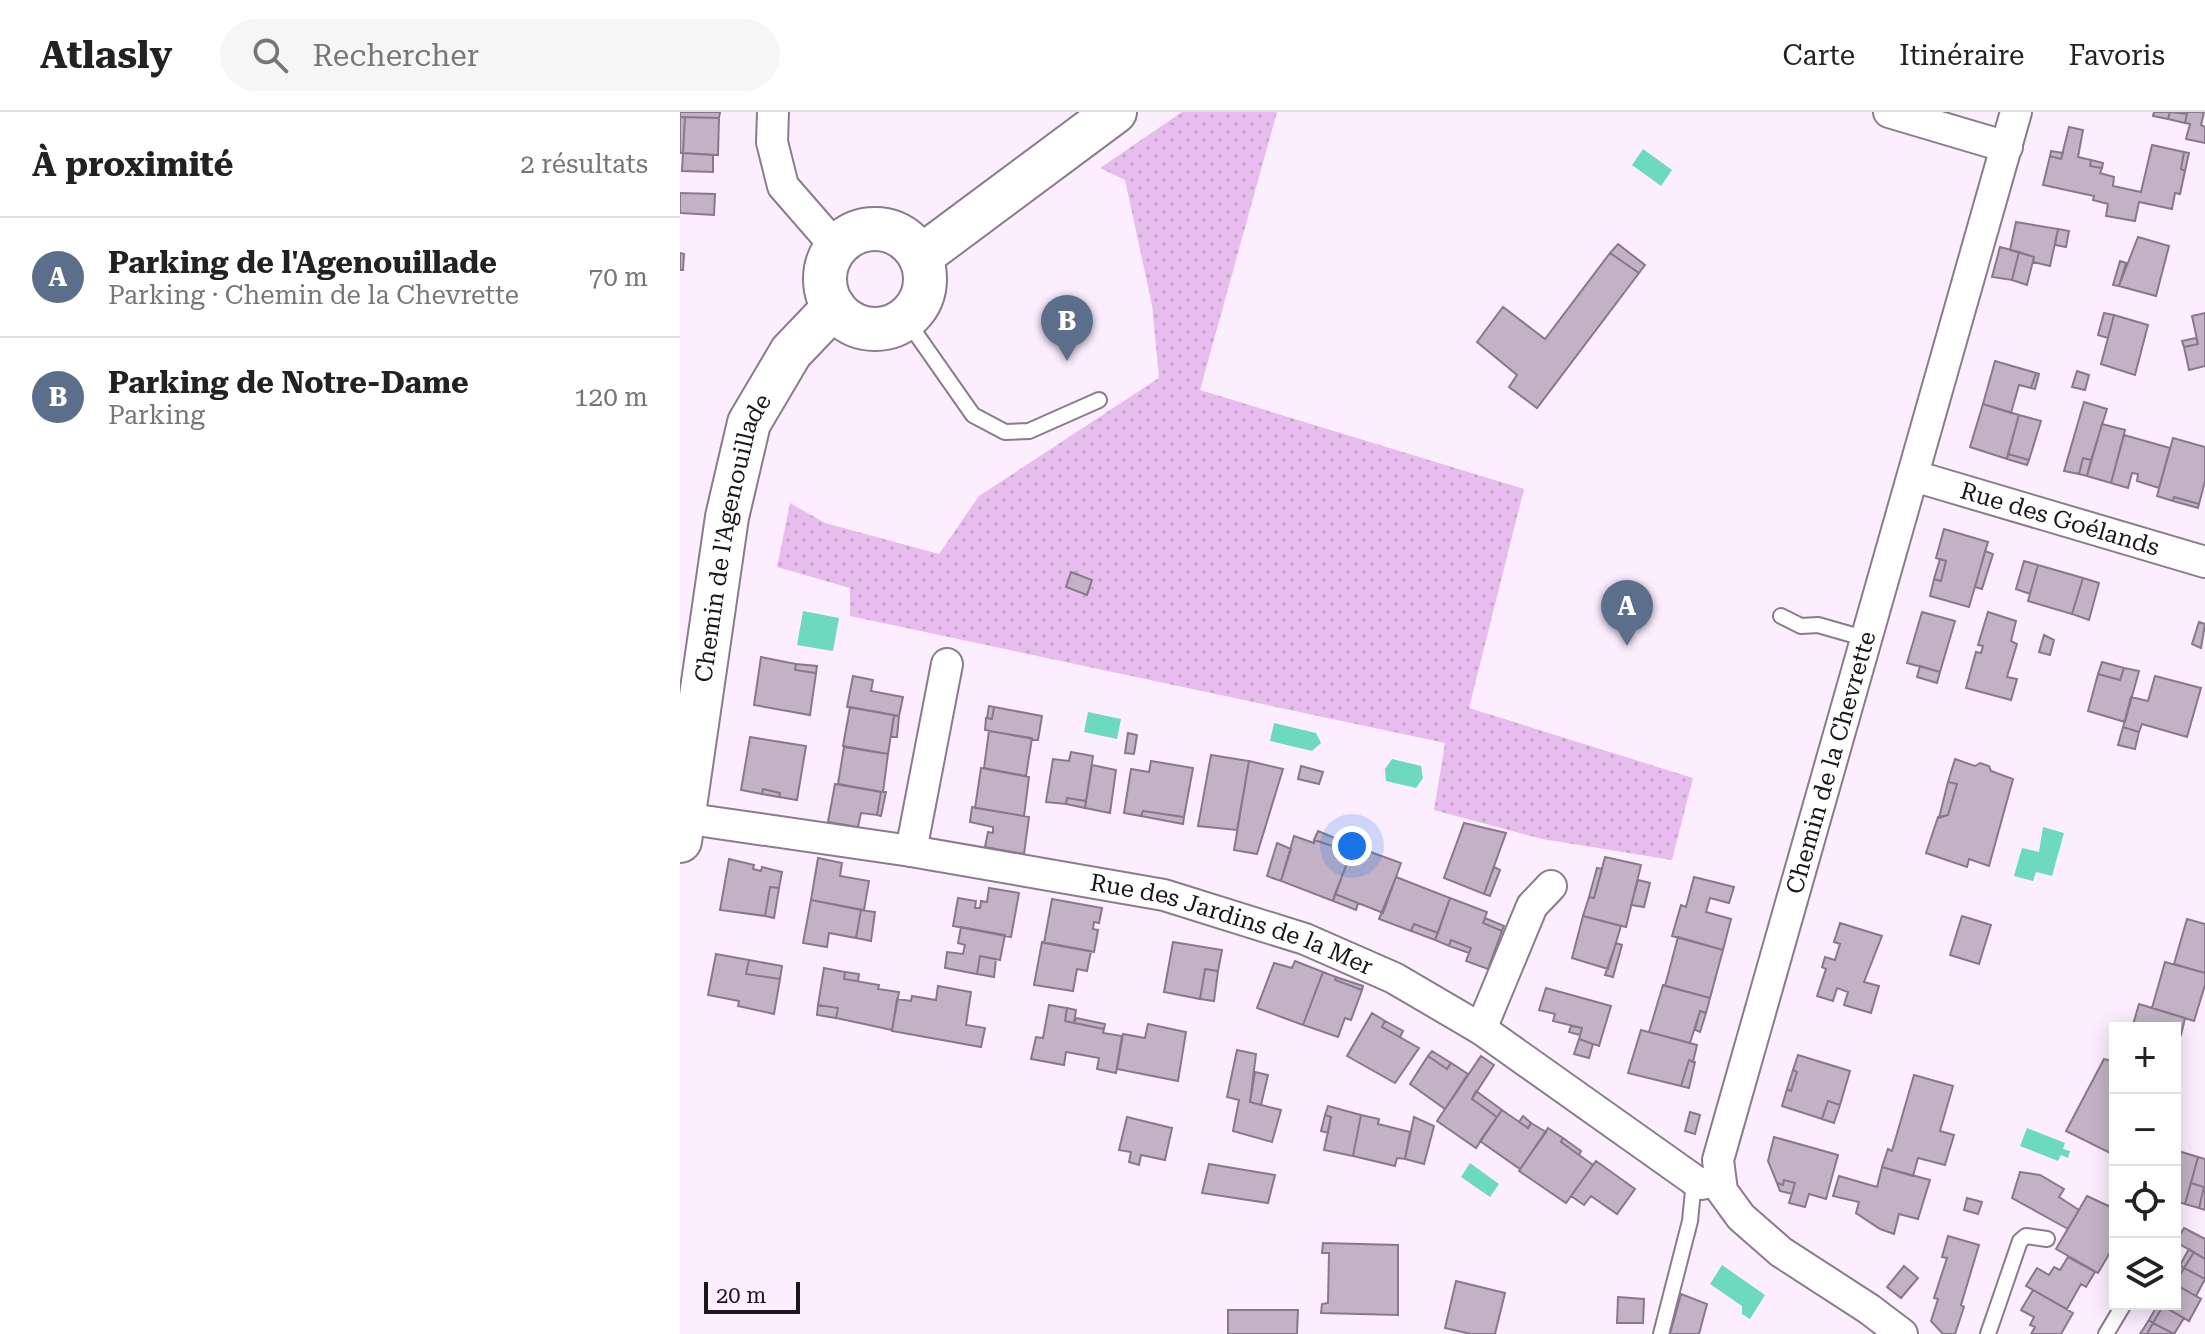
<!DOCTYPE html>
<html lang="fr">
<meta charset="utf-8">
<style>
:root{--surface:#fff;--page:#f6f6f6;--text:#222;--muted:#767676;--line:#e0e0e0;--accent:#2b6d5d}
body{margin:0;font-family:"Roboto Serif",serif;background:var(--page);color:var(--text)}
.controls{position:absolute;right:24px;bottom:24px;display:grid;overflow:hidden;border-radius:0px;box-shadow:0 4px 20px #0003}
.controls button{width:72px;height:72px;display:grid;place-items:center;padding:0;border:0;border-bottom:2px solid var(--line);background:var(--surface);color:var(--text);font:40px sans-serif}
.scale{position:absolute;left:24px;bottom:20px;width:96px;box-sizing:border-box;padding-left:8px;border:4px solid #1b151c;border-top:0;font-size:22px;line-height:28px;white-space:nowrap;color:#1b151c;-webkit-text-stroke:6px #fceefe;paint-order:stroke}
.you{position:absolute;left:672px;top:734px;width:28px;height:28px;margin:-20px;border:6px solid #fff;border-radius:50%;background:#1a73e8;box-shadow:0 0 0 12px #1a73e833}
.badge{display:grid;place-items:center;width:52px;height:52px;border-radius:50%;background:var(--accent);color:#fff;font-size:26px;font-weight:700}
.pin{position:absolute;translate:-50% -66px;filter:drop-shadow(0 2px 4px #0008)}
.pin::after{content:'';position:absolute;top:42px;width:28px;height:24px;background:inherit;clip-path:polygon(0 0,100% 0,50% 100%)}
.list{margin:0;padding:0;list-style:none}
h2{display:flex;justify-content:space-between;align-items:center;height:104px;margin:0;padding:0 32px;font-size:34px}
h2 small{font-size:26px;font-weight:400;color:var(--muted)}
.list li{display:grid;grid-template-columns:52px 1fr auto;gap:24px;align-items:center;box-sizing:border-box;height:120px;padding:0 32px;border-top:2px solid var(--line)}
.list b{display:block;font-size:30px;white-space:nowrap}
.list p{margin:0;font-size:26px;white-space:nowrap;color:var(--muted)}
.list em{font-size:26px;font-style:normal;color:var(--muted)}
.icon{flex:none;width:44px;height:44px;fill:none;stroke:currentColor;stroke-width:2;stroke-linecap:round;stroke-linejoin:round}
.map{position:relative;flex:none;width:1525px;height:1222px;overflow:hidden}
header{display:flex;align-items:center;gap:48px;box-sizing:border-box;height:112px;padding:0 40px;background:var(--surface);border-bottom:2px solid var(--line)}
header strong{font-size:38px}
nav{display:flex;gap:44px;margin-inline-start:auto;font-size:28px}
.search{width:560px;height:72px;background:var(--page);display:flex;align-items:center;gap:20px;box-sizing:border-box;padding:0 28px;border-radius:44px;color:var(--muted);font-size:30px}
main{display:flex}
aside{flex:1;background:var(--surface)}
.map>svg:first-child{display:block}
.grass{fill:url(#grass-dots)}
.water{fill:#6dd9be}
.building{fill:#c3b2c6;stroke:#88788b;stroke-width:2}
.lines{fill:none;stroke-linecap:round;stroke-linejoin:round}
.lane-casing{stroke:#8a7b8d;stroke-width:18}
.street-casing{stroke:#8a7b8d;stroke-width:34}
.secondary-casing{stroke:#8a7b8d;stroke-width:46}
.lane{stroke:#fff;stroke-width:14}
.street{stroke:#fff;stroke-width:30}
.secondary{stroke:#fff;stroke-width:42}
.labels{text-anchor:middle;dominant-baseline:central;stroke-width:6;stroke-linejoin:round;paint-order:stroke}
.street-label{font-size:24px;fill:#1b151c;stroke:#fceefe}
</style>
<header>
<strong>Atlasly</strong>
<div class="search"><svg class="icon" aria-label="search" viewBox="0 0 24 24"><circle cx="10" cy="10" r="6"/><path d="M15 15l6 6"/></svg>Rechercher</div>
<nav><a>Carte</a><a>Itinéraire</a><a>Favoris</a></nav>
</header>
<main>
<aside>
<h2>À proximité<small>2 résultats</small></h2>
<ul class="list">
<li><span class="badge" style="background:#5c6f8a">A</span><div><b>Parking de l'Agenouillade</b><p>Parking · Chemin de la Chevrette</p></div><em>70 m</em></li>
<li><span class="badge" style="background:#5c6f8a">B</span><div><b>Parking de Notre-Dame</b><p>Parking</p></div><em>120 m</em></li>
</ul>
</aside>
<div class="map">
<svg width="1525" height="1222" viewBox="0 0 1525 1222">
<defs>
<pattern id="grass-dots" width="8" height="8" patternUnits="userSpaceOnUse" patternTransform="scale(2)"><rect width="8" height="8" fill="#e7bded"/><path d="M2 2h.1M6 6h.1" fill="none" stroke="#c6a2cb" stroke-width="1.8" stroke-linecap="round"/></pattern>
</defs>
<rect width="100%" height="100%" fill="#fceefe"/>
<!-- grass -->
<path class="grass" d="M502 0H597L520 278 844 377 789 596 1013 666 992 748 862 727 754 698 765 631 170 504V476L97 455 110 391 145 411 259 442 299 384 479 266 472 193 445 68 420 56Z"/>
<!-- water -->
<path class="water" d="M963 37 992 58 981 74 952 53Z
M123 499 159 506 153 539 117 533Z
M408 600 441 607 437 627 404 620Z
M594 611 636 621 641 631 632 639 590 629Z
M712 647 741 654 743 666 736 676 706 669 705 657Z
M1363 715 1384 721 1372 764 1356 760 1353 769 1334 764 1342 736 1359 740Z
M1347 1016 1385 1031 1383 1037 1390 1039 1388 1046 1381 1043 1378 1049 1340 1034Z
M790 1051 819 1072 810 1085 781 1065Z
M1042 1153 1085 1183 1070 1207 1062 1202V1194L1030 1172Z"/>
<!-- building -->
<path class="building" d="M0 0H40L39 6 0 5Z
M1474 0H1490L1488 7 1473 4Z
M1490 0 1507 2 1505 11 1488 7Z
M1500 0H1524L1521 13 1525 15V31L1506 27 1510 12 1505 11 1507 2Z
M0 5H5L3 41H0Z
M5 5 39 6 38 43 3 41Z
M1389 15 1403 18 1398 45 1411 48 1410 54 1422 56 1420 61 1434 65 1433 74 1461 80 1472 33 1504 40 1501 57 1505 59 1500 82 1495 81 1492 97 1459 90 1455 109 1426 104 1428 92 1413 88 1414 84 1363 73 1370 44 1381 47Z
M1371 39 1383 41 1381 47 1370 44Z
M1504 40 1509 41 1505 59 1501 57Z
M3 41 33 43V60L2 59Z
M1411 48 1423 51 1422 56 1410 54Z
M0 81 35 82 34 103 0 101Z
M1336 110 1378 117 1370 154 1353 150 1354 145 1330 138Z
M1378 117 1389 119 1386 135 1375 133Z
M1458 125 1489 134 1476 184 1439 174Z
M938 132 965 153 959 161 930 141Z
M1320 135 1339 140 1332 168 1312 165Z
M1339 140 1354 145 1347 173 1332 168Z
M0 141 4 142 3 158H0Z
M930 141 959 161 857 296 829 275 837 263 797 230 823 195 865 227Z
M1440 149 1446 151 1439 174 1433 173Z
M1424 201 1434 203 1428 226 1418 223Z
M1525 201V254L1509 258 1504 235 1518 232 1512 204Z
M1434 203 1468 213 1455 263 1421 252Z
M1516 226 1518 232 1504 235 1502 229Z
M1315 249 1356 261 1351 276 1339 273 1331 301 1303 292Z
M1397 259 1409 263 1405 278 1392 275Z
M1356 261 1359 262 1355 277 1351 276Z
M1404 290 1427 297 1411 348 1403 346 1399 362 1384 359Z
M1303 292 1339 303 1327 347 1290 335Z
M1339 303 1361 309 1349 348 1328 342Z
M1422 312 1445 318 1431 371 1407 364Z
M1444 323 1490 336 1479 376 1457 369 1458 362 1452 361 1448 376 1431 371Z
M1493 326 1525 335V369L1519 392 1494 385 1493 389 1477 384Z
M1328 342 1349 348 1347 353 1327 347Z
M1403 346 1411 348 1407 364 1399 362Z
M1494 385 1519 392 1518 396 1493 389Z
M1264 417 1308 430 1289 495 1250 484 1254 467 1261 469 1266 449 1256 446Z
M1305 439 1313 442 1302 477 1295 475Z
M1260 447 1266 449 1261 469 1254 467Z
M1344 449 1358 453 1350 482 1336 477Z
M1358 453 1403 466 1392 502 1348 489Z
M391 460 412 468 407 483 386 475Z
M1403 466 1419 471 1409 508 1392 502Z
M1242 500 1275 509 1260 560 1227 551Z
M1308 500 1336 509 1331 529 1337 532 1327 565 1337 567 1331 588 1286 576 1296 540 1301 541 1303 534 1298 533Z
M1519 510 1525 512 1521 536 1512 532Z
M1364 523 1374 528 1370 543 1359 540Z
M81 545 116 552 115 558 136 561 130 603 74 593Z
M1422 550 1444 556 1440 568 1418 562Z
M116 552 137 554 136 561 115 558Z
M1240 554 1260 560 1257 571 1237 565Z
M1444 556 1459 559 1445 610 1408 599 1418 562 1440 568Z
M173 564 193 568 191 579 223 585 219 604 167 595Z
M1475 564 1521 576 1507 625 1462 612 1459 620 1443 615 1451 585 1468 589Z
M309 594 314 595 312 607 307 606Z
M170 595 214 603 208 642 163 634Z
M314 595 362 604 358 628 305 618 306 606 312 607Z
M214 603 219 604 217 625H211Z
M1443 615 1459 620 1455 637 1438 633Z
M309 619 352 626 346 664 304 656Z
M448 621 457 623 454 642 445 641Z
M70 625 126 634 117 688 99 685 100 681 83 677 82 682 61 678Z
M164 635 208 642 203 680 158 672Z
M391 640 413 644 406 689 387 686 386 692 366 690 373 647 389 649Z
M531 643 569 649 557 718 518 714Z
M1275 647 1295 654 1300 651 1309 654 1311 659 1333 667 1309 754 1289 747 1287 755 1246 741 1258 705 1268 703 1277 672 1268 670Z
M471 649 513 656 504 705 463 699 461 704 444 701 451 657 469 660Z
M569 649 603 657 577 742 554 738Z
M412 653 436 658 430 701 405 696Z
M621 654 643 660 639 672 618 667Z
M301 656 349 665 344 704 295 696Z
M1268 670 1277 672 1268 703 1259 706Z
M155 672 201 680 197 703 181 701 178 715 148 710Z
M83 677 100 681 99 685 82 682Z
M201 680H206L201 704 197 703Z
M387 686 406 689 405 696 386 692Z
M292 695 349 705 344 742 305 735 308 720 313 721V715L290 710Z
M463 699 504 705 503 712 461 704Z
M784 711 826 721 804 782 764 766Z
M638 719 674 734 671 740 634 728Z
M614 724 634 731V728L671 740 653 789 601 769Z
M597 731 611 737 601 769 587 764Z
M674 734 721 751 703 801 655 782Z
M925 745 961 753 946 815 903 804 909 785 914 786Z
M138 746 162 751 160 764 189 769 184 798 131 788Z
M49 747 74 753 73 757 81 759 82 755 102 760 99 776 90 775 85 804 40 798Z
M814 755 820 758 810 784 804 782Z
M917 756 922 757 914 786 909 785Z
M716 765 770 786 758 821 734 812 731 819 699 807Z
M1014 765 1054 775 1049 791 1030 786 1026 800 1051 807 1043 838 992 824 1001 793 1006 795Z
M958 768 970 771 964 795 951 793Z
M90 775 99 776 94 806 85 804Z
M309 776 339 781 331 825 273 814 278 786 296 789 295 796H300L301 789 307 790Z
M655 782 678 791 676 798 653 789Z
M770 786 807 800 803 811 822 819 808 857 786 849 791 836 771 828 769 834 755 828Z
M372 787 422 796 419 811 414 810 413 817 418 818 414 840 364 831Z
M131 788 181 798 176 826 149 821 147 835 123 831Z
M181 798 195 800 191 829 176 826Z
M903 804 941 814 928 857 892 846Z
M1282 804 1311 813 1299 852 1270 843Z
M805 806 824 814 822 819 803 811Z
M1507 807 1525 812V861L1494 852Z
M1160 811 1202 824 1184 870 1199 874 1191 901 1164 893 1168 880 1157 876 1153 889 1137 884 1146 857 1142 855 1145 845 1155 848 1160 832 1154 830Z
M734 812 758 821 755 828 731 819Z
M281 815 325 823 320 848 300 844 297 862 265 856 267 840 283 842 285 833 278 831Z
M998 825 1043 838 1030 886 985 874Z
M771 828 791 836 789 841 769 834Z
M362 830 411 839 407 859 397 857 393 879 354 873Z
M493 830 542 838 538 859 525 857 520 887 484 880Z
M936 831 942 833 933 865 925 863Z
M36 842 69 848 66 862 100 867 94 902 58 894 59 889 28 883Z
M300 844 316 847 314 865 297 862Z
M69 848 102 854 100 867 66 862Z
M615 849 643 860 623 913 577 896 594 851 612 856Z
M1485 850 1525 861V873L1514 909 1472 896Z
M144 856 165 860 164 867 199 873 198 877 219 880 212 918 156 906 158 896 138 893Z
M525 857 538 859 534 889 520 887Z
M165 860 179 862 178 869 164 867Z
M643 860 656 865 655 868 682 878 671 908 665 906 658 925 623 913Z
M656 865 683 874 682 878 655 868Z
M983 873 1030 886 1026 901 1020 899 1010 931 969 920Z
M258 874 291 880 286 913 305 916 301 935 212 919 217 887 231 889 232 884 256 888Z
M866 876 931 894 919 934 899 927 902 916 873 909 875 902 859 898Z
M1459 892 1505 906 1501 923 1495 922V916H1452Z
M138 893 158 896 156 906 137 903Z
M369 893 387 896 385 909 424 917 423 921 442 924 436 961 417 957 419 946 386 940 384 953 351 947 356 925 363 926Z
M387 896 396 898 394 911 385 909Z
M1020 899 1026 901 1020 920 1015 918Z
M692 901 705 909 702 915 739 936 715 971 667 944Z
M396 906 425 912 424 917 394 911Z
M705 909 723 919 720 925 702 915Z
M468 912 506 920 498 969 437 957 443 922 465 926Z
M891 914 902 916 900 923 889 920Z
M961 918 1017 933 1013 950 1009 948 1001 974 948 961Z
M899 927 913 932 909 946 894 942Z
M557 938 576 942 570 990 601 998 592 1030 553 1019 559 988 547 985Z
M752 939 771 951 767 957 748 944Z
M1118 943 1170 959 1160 993 1148 989 1142 1007 1102 994 1107 977 1111 979 1117 960 1113 958Z
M748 944 767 957 771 951 788 962 765 997 730 972Z
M801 944 814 953 792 987 817 1005 796 1036 757 1009Z
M1424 947 1435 950 1434 1043 1386 1019Z
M1009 948 1015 950 1009 976 1001 974Z
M1113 958 1117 960 1111 979 1107 977Z
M575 960 588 963 581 993 570 990Z
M1234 963 1273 974 1260 1019 1274 1023 1265 1053 1238 1046 1233 1064 1202 1055 1208 1037 1212 1039Z
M796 979 822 998 817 1005 792 987Z
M1148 989 1160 993 1154 1011 1142 1007Z
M648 994 681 1003 673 1044 644 1038 651 1005 645 1003Z
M822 998 848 1016 851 1011 866 1020 840 1057 800 1029Z
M1010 1000 1020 1003 1015 1022 1005 1019Z
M645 1003 651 1005 648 1021 641 1019Z
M681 1003 699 1007 698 1012 730 1020 725 1047 717 1046 715 1054 673 1044Z
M843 1004 851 1011 848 1016 839 1010Z
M447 1005 492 1016 485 1048 461 1043 459 1053 449 1050 451 1040 439 1038Z
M734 1005 754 1014 744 1052 725 1047Z
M868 1016 883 1026 881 1030 913 1053 886 1091 839 1059Z
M1094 1025 1158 1043 1146 1087 1129 1082 1125 1095 1109 1091 1115 1071 1104 1068 1103 1073 1097 1071 1088 1049Z
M883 1026 901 1039 899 1043 881 1030Z
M1495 1038 1518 1045 1505 1092 1495 1089Z
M1518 1045 1525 1047V1098L1519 1096 1524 1075 1511 1071Z
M916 1049 955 1077 937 1102 911 1084 904 1093 891 1084Z
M529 1052 595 1063 588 1091 522 1081Z
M1202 1055 1250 1068 1238 1107 1219 1102 1214 1122 1200 1117 1176 1101 1179 1090 1153 1084 1159 1064 1197 1075Z
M1340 1060 1360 1063 1384 1077 1379 1085 1399 1098 1388 1117 1332 1086Z
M1104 1068 1115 1071 1112 1082 1100 1079 1097 1071 1103 1073Z
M1511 1071 1524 1075 1519 1096 1505 1092Z
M1407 1084 1435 1097V1132L1418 1161 1376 1137Z
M1287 1086 1302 1090 1298 1102 1284 1098Z
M1504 1116 1525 1127V1147L1496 1130Z
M1268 1124 1299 1133 1281 1193 1284 1195 1275 1222H1263L1251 1209 1258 1187 1254 1186 1267 1146 1262 1145Z
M643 1131 718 1133V1203L641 1201 642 1192 648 1191 649 1141H642Z
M1509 1137 1514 1140 1504 1156 1500 1153Z
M1514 1140 1525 1147V1167L1504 1156Z
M1388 1145 1415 1160 1406 1175 1401 1172 1387 1197 1346 1174 1357 1156 1369 1163 1374 1155 1380 1158Z
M1500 1153 1504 1156 1495 1172V1161Z
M1224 1154 1238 1166 1221 1186 1207 1175Z
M1504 1156 1525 1167 1516 1184 1495 1172Z
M776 1169 825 1181 815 1222H791L765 1216Z
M1495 1172 1521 1187 1509 1209 1483 1194 1484 1192H1495Z
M1353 1178 1393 1201 1381 1222H1351L1355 1215 1350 1213 1354 1205 1341 1198Z
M1001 1182 1027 1192 1019 1222H990Z
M938 1185 964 1187 963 1211H937Z
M1478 1192 1483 1194 1473 1211 1469 1208Z
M1483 1194 1504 1206 1494 1222 1473 1211Z
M548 1198H618L617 1222H548Z
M1469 1208 1473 1211 1467 1222H1460Z
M1473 1211 1494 1222H1467Z"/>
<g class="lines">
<!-- lane casing -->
<g class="lane-casing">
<path id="lane" d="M225 206 293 303 325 320 349 319 419 288
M1101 504 1121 514 1138 513 1187 527
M981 1222 1010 1109 1014 1069
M1308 1222 1340 1129 1346 1124 1367 1127
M1426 1222 1444 1192"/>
</g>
<!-- street casing -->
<g class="street-casing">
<g id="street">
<path d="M93 0 92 30 103 74 157 136"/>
<path d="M1209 0 1327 35"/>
<path id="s1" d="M1234 364 1525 450"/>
<path id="s2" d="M3 706 231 739 484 783 625 827 714 866 801 917 1014 1068 1021 1072 1039 1069"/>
<path d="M231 739 267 552"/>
<path d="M801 917 852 794 871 774"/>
<path id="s3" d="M1222 1222 1189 1197 1101 1140 1061 1105 1042 1079 1038 1048 1336 0"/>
</g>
</g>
<!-- secondary casing -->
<g class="secondary-casing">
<g id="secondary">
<circle cx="195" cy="167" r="50"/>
<path d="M240 145 435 0"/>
<path id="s4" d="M0 729 47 405 69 311 111 240 154 195"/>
</g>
</g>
<!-- lane -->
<use href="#lane" class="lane"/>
<!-- street -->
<use href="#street" class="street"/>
<!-- secondary -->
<use href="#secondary" class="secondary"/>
</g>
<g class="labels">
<!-- street labels -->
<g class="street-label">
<text stroke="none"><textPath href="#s1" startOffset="152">Rue des Goélands</textPath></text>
<text stroke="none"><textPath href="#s4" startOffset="308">Chemin de l'Agenouillade</textPath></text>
<text stroke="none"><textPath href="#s3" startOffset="676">Chemin de la Chevrette</textPath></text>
<text stroke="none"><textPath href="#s2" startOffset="560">Rue des Jardins de la Mer</textPath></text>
</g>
</g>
</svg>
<div class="controls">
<button>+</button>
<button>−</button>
<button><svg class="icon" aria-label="locate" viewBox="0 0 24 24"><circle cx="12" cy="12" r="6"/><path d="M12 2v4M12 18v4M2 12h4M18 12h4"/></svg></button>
<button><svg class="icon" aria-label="layers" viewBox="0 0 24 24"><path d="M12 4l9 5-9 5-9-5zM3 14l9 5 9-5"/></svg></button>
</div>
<div class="scale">20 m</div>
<div class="you"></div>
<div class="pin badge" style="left:947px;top:534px;background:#5c6f8a">A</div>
<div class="pin badge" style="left:387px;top:249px;background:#5c6f8a">B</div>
</div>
</main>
